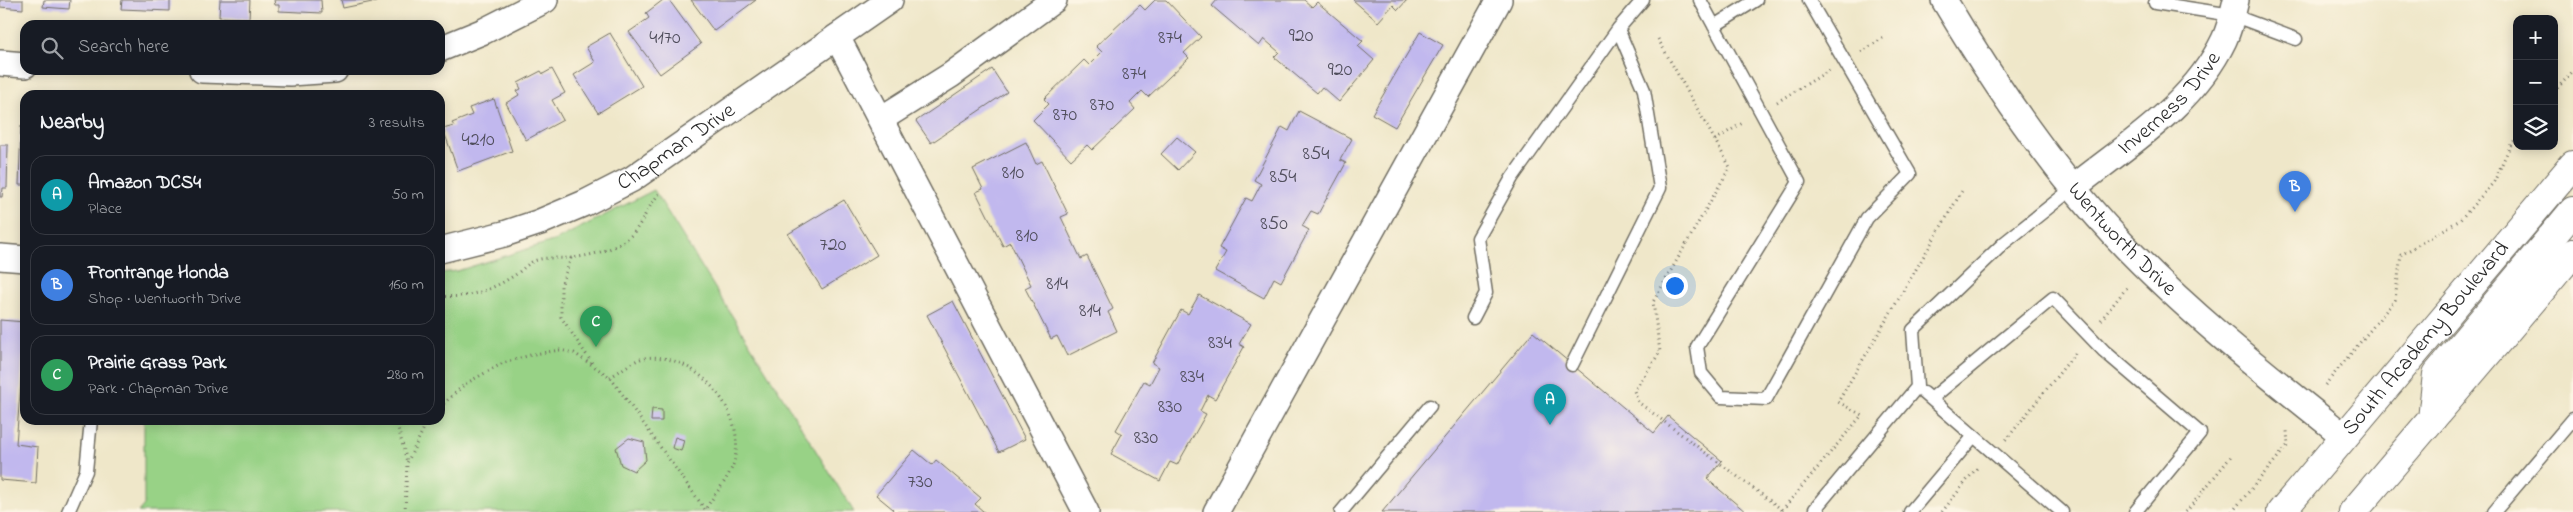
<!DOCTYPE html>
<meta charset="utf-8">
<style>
:root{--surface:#171b24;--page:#242831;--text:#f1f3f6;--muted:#9ea1a6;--line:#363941;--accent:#d1495b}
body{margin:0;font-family:"Indie Flower",sans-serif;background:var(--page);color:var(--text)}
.controls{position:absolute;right:15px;top:15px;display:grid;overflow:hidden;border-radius:10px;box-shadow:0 2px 12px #0003}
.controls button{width:45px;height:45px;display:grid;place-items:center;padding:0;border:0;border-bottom:1px solid var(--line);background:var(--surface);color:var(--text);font:25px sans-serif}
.you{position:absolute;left:1674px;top:285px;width:18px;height:18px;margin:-12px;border:4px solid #fff;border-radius:50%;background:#1a73e8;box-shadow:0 0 0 8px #1a73e833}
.badge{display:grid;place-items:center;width:32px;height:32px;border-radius:50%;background:var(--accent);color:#fff;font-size:16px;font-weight:700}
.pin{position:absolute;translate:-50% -41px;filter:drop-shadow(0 1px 2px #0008)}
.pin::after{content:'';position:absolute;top:26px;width:18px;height:15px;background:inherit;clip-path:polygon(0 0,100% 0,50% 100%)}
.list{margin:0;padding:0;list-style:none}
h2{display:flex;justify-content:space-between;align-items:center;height:65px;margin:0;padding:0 20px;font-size:21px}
h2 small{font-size:16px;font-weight:400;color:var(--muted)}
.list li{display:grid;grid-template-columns:32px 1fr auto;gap:15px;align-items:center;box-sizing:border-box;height:80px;margin:0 10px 10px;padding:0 10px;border:1px solid var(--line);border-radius:15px}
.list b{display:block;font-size:19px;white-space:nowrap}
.list p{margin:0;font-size:16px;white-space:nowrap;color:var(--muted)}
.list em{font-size:16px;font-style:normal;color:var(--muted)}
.icon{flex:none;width:28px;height:28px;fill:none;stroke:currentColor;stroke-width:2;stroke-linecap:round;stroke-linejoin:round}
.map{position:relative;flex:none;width:2573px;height:512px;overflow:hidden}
.search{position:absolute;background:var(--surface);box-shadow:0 2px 12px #0003;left:20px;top:20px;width:425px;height:55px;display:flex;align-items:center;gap:12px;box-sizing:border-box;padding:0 18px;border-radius:15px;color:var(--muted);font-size:19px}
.panel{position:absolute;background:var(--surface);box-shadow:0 2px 12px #0003;left:20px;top:90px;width:425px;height:335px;border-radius:15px}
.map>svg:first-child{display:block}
.green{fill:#98d286;stroke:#627e58}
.building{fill:#c1b8ee}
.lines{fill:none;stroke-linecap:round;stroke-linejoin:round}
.lane-casing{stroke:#706d62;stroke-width:15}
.street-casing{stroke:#706d62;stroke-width:28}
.highway-casing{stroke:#706d62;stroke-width:30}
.path{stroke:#706d62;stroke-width:3;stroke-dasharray:1 4;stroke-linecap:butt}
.lane{stroke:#fff;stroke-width:12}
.street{stroke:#fff;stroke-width:25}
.highway{stroke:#fff;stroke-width:28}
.labels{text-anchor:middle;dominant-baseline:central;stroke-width:5;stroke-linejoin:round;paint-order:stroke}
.number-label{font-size:20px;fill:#504e5c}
.street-label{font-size:22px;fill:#2b2b2b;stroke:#fcf5e5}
</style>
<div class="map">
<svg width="2573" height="512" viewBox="0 0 2573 512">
<rect width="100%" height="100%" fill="#fcf5e5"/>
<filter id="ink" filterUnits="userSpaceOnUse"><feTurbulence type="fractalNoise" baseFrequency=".02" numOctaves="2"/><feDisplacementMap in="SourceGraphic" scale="10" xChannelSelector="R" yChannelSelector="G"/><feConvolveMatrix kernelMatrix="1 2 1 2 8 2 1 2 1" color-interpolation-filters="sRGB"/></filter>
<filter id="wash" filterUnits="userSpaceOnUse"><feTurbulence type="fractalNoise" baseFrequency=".0096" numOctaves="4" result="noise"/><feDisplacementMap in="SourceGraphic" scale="20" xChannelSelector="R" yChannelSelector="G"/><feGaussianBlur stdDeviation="1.12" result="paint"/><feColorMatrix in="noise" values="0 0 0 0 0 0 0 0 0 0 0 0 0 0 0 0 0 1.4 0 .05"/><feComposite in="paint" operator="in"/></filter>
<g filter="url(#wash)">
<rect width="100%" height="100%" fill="#efe7c9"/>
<!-- green -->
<path class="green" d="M654 190 854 512H138L144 505V420H440V273L457 271 556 240Z"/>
<g id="blocks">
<!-- building -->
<path class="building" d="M0 0H23V9L0 7Z
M44 0H70L69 9 43 7Z
M122 0H170V11L121 9Z
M220 0H250L249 18 219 17Z
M274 0H321L322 13 279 11V5H275Z
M341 0H377V1L343 8Z
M663 0H669L701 44 660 74 629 32 649 18 646 13Z
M691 0H756L714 31Z
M1155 0H1166L1201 37 1184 53 1189 58 1148 97 1142 91 1130 103 1135 109 1092 150 1087 145 1071 160 1033 120 1049 104 1044 99 1084 60 1089 65 1102 52 1096 46 1140 5 1145 10Z
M1217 0H1304L1312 7 1317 2 1363 41 1358 46 1374 60 1339 102 1322 87 1317 93 1274 57 1279 52 1264 39 1259 46 1212 6Z
M1353 0H1407L1398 10 1393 5 1378 22Z
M1420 32 1443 45 1395 127 1372 114Z
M610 33 642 86 598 113 574 75 595 62 586 47Z
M552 69 565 93 552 100 563 120 526 140 506 103 519 95 517 91 521 89 518 83 541 71 543 74Z
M992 69 1007 92 931 143 916 121Z
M494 99 512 151 458 171 443 129 454 126 452 123 472 115 469 108Z
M1299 111 1352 139 1340 160 1346 163 1318 214 1311 211 1302 226 1309 230 1281 282 1274 278 1264 298 1215 271 1226 252 1219 248 1246 198 1252 201 1261 184 1254 180 1282 127 1289 131Z
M21 126H25V185H19Z
M1177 137 1195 152 1178 170 1161 154Z
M1026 142 1036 164 1042 161 1068 214 1061 217 1081 259 1087 256 1113 309 1108 312 1117 331 1067 356 1057 336 1051 339 1025 288 1031 285 1010 242 1003 246 976 192 983 189 973 169Z
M0 145H8L7 188H3L2 197H0Z
M844 200 877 255 822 289 788 234Z
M1199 295 1251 324 1239 344 1244 347 1215 399 1208 395 1200 411 1206 414 1177 465 1170 462 1160 481 1111 454 1122 434 1116 430 1144 381 1150 384 1159 367 1152 363 1181 310 1188 314Z
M953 301 1025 439 999 452 927 315Z
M0 320 25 322V356H23L16 444 38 447 36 483 0 480Z
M1533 332 1654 433 1668 416 1722 461 1707 479 1746 512H1382Z
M652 409 662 410V421H651Z
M675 437 684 440 681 451 672 448Z
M629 438 644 442 646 460 634 471 621 465 616 448Z
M914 450 932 465 936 460 981 498 975 504 984 512H891L893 509 876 495Z"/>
</g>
</g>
<g filter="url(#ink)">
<use href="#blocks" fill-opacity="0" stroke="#706d62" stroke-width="1"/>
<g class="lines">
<!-- lane casing -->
<g class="lane-casing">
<path id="lane" d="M1700 0 1799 182 1697 347 1701 373 1721 397 1766 399 1867 218 1910 174 1809 0
M2155 3 2232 15 2296 39
M1714 26 1756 0
M1473 318 1486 293 1478 238 1512 178 1618 29 1643 0
M1572 365 1660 188 1644 90 1618 29
M1924 393 2062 512
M1931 399 2053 298 2104 351 2200 433 2135 512
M68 512 86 471 91 420
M1341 512 1430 406
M1819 512 1815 509 1917 387 1913 330 2004 243 2073 188
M1910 512 1973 437
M2494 512 2573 419"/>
</g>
<!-- street casing -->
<g class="street-casing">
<g id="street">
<path id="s1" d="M1944 0C1994 84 2050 167 2117 238 2187 312 2266 374 2345 437"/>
<path d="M837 37 1086 512"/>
<path d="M440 49 484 31 545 0"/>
<path d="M0 63 25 65"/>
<path d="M202 70 290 73 335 70"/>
<path d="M881 119 951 75 1054 0"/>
<path id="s2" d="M2073 188C2128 144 2193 105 2224 40 2230 28 2233 13 2236 0"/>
<path id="s3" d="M440 250 504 234 540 222 585 203 632 179 890 0"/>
<path d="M0 257 25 259"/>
<path d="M1216 512 1499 0"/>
</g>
</g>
<!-- highway casing -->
<g class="highway-casing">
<g id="highway">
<path d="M2432 419 2437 374 2573 211"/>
<path id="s4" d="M2281 512 2573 165"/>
<path d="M2353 512 2573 253"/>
</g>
</g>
<!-- path -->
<path class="path" d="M1658 39 1730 167 1653 302 1660 352 1634 391 1638 402 1785 512
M1861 52 1883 38
M2554 92 2573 71
M1777 102 1830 70
M1715 140 1744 122
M571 258 561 286V317L592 363
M440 296C468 299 492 290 515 275 521 271 527 264 534 261 546 256 559 259 572 258 588 256 609 251 623 242 640 232 646 208 659 194
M2101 320 2128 286
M610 377C620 372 633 360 644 358 695 350 749 413 734 462 729 478 715 494 706 508
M2325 385 2395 300 2401 255 2460 220 2494 182 2510 146 2517 138
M440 407 465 384 503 363 534 354 560 350 574 353 610 377 707 512
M396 420 407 462
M2006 440 2077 351
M1782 510 1862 415 1838 402 1962 191
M405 512 407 463 428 420
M1942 512 1975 470 1980 468
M2186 512 2233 454
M2232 512 2288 445 2287 431"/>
<!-- lane -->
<use href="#lane" class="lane"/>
<!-- street -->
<use href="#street" class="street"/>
<!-- highway -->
<use href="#highway" class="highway"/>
</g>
</g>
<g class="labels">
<!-- number labels -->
<g class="number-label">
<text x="1301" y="36">920</text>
<text x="665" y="38">4170</text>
<text x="1170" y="38">874</text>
<text x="1340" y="70">920</text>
<text x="1134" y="74">874</text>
<text x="1102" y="105">870</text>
<text x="1065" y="115">870</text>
<text x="478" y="140">4210</text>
<text x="1316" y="154">854</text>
<text x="1013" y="173">810</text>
<text x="1283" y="177">854</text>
<text x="1274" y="224">850</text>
<text x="1027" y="236">810</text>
<text x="833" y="245">720</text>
<text x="1057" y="284">814</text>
<text x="1090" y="311">814</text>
<text x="1220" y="343">834</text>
<text x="1192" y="377">834</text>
<text x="1170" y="407">830</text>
<text x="1146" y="438">830</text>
<text x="920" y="482">730</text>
</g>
<!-- street labels -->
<g class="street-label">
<text stroke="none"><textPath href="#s2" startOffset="129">Inverness Drive</textPath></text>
<text stroke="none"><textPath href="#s3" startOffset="260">Chapman Drive</textPath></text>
<text stroke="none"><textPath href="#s1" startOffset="299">Wentworth Drive</textPath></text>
<text stroke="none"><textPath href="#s4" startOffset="226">South Academy Boulevard</textPath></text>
</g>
</g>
</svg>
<div class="controls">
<button>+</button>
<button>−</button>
<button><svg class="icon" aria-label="layers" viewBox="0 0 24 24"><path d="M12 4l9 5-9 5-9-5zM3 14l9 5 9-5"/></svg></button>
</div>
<div class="you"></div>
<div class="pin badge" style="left:1550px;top:425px;background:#0f9aa8">A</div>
<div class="pin badge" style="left:2295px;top:212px;background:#3f7fe0">B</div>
<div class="pin badge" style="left:596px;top:347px;background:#2e9e5b">C</div>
<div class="search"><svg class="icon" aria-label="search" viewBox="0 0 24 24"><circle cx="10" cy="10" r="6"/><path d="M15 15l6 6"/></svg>Search here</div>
<section class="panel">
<h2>Nearby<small>3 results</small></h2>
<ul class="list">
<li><span class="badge" style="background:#0f9aa8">A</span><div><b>Amazon DCS4</b><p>Place</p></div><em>50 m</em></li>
<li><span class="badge" style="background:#3f7fe0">B</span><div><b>Frontrange Honda</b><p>Shop · Wentworth Drive</p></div><em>160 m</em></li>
<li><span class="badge" style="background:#2e9e5b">C</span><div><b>Prairie Grass Park</b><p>Park · Chapman Drive</p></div><em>280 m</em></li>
</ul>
</section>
</div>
